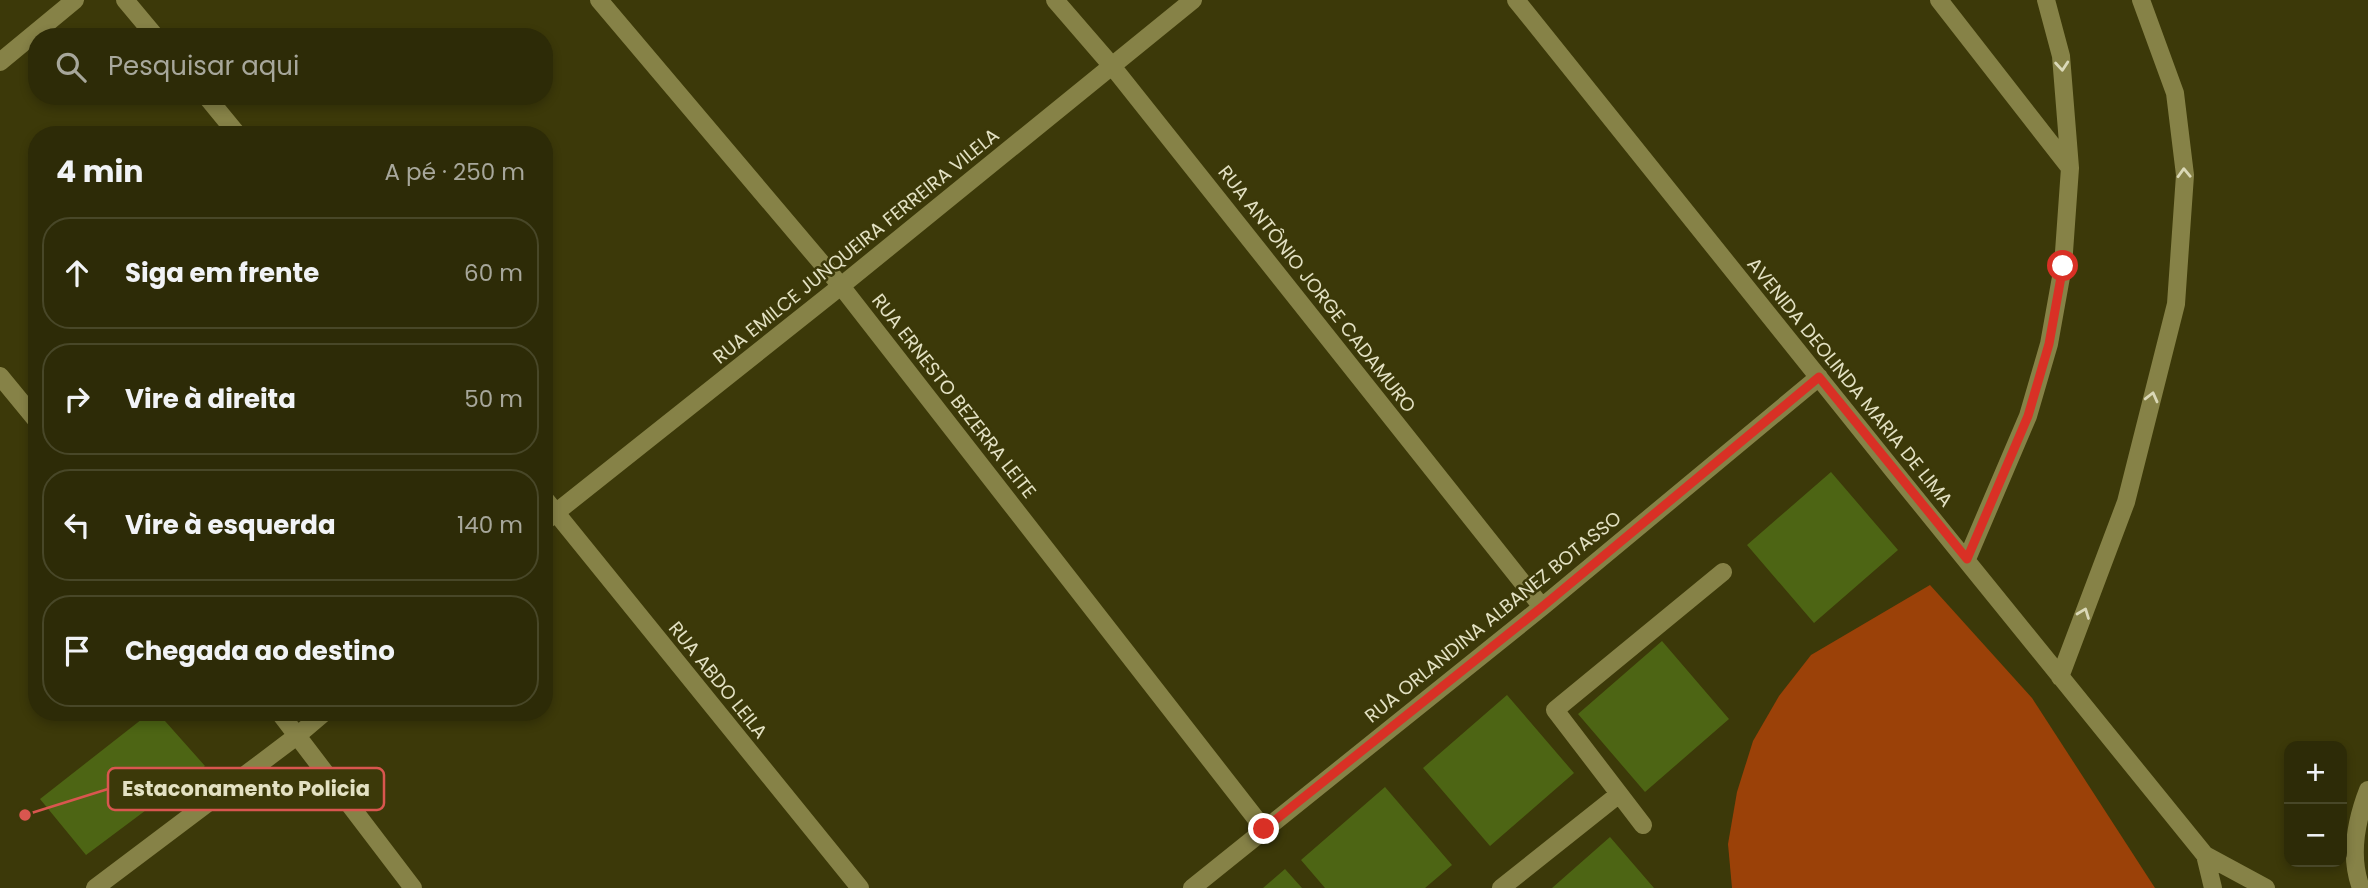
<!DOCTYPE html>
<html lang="pt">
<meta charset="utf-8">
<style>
:root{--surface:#2d2b07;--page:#353311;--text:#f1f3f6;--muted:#a7a79b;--line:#484728}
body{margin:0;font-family:Poppins,sans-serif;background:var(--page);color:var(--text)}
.controls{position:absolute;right:21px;bottom:21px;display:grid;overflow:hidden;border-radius:14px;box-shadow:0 4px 10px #0003}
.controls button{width:63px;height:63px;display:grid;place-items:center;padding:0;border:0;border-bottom:2px solid var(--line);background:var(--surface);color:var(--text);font:35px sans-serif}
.stop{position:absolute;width:21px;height:21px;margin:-16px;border:5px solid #d93025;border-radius:50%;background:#fff}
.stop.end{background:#d93025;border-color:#fff;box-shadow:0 2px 7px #0008}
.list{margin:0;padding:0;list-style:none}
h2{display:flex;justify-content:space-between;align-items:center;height:91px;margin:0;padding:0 28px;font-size:30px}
h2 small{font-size:23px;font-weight:400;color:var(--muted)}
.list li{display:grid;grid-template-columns:46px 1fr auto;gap:21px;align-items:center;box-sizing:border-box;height:112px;margin:0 14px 14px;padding:0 14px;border:2px solid var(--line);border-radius:28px}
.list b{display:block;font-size:26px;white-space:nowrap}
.list em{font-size:23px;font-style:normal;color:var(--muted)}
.icon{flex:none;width:38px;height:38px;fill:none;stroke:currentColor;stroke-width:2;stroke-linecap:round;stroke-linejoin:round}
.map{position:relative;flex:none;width:2368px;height:888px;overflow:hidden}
.search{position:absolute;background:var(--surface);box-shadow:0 4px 10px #0003;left:28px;top:28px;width:525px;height:77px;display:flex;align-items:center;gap:18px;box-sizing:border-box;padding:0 24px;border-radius:28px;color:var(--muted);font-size:26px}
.panel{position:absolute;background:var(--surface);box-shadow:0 4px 10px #0003;left:28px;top:126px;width:525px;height:595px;border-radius:28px}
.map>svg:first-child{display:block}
.forest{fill:#9b4108}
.building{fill:#4d6514}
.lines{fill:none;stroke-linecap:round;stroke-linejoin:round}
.minor{stroke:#868247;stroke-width:18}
.oneway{stroke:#dad8b7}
.route{stroke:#d93025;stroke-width:9}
.labels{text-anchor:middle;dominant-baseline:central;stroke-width:5;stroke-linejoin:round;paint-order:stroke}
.street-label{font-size:19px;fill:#e3e1c3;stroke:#3c3909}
.leader{fill:none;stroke:#d9564f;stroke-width:2.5}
.callout-dot{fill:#d9564f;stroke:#3c3909;stroke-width:2.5}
.callout{fill:#3c3909;stroke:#d9564f;stroke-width:2.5}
.callout-label{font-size:21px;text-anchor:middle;font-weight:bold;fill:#e3e1c3}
</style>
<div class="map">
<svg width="2368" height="888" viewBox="0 0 2368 888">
<rect width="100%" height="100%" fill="#3c3909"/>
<!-- forest -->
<path class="forest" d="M1930 585 2032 698 2155 888H1732L1728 844 1737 792 1753 741 1779 696 1811 655Z"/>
<!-- building -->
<path class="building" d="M1831 472 1898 550 1814 623 1747 545Z
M1662 641 1729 719 1645 792 1578 714Z
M1507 695 1574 773 1490 846 1423 768Z
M151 712H157L205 766 86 855 40 799Z
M1385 787 1452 865 1425 888H1325L1301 860Z
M1610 837 1654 888H1552Z
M1285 869 1302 888H1263Z"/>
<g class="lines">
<!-- minor -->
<path class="minor" d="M125 0 156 37
M599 0 841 286 1264 829
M1055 0 1112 66 1542 607
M1516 0 1893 470 2205 855 2266 888
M1939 0 2070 168
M0 62 75 0
M206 96 238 135
M0 376 37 421
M544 498 860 888
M544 522 841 286 1193 0
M1967 559 2028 416 2049 344 2063 266 2070 168 2061 56 2046 0
M2060 677 2126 502 2176 304 2185 175 2175 93 2141 0
M279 712 413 888
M1643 825 1555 710 1723 572
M2205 855 2213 888
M95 888 298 735 325 712
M1192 888 1542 607 1819 377
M1501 888 1618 795
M2361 888C2349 856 2356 821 2368 790"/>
</g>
<!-- one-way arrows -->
<defs><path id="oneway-chevron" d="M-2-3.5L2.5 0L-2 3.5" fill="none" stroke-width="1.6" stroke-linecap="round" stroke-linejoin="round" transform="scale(1.75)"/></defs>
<g class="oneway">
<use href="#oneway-chevron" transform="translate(2062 66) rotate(85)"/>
<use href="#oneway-chevron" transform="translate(2184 173) rotate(-92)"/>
<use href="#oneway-chevron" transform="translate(2152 397) rotate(-76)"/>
<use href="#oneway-chevron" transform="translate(2084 613) rotate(-69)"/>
</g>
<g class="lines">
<!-- route -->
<path class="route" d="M1264 829 1542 607 1819 377 1967 559 2028 416 2049 344 2063 266"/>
</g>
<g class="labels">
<!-- street labels -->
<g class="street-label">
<text transform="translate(856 246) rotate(-39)">RUA EMILCE JUNQUEIRA FERREIRA VILELA</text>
<text transform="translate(1317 289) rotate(52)">RUA ANTÔNIO JORGE CADAMURO</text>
<text transform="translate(1850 382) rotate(51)">AVENIDA DEOLINDA MARIA DE LIMA</text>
<text transform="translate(954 396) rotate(52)">RUA ERNESTO BEZERRA LEITE</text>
<text transform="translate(1493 617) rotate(-39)">RUA ORLANDINA ALBANEZ BOTASSO</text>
<text transform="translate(718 680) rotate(51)">RUA ABDO LEILA</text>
</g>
</g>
<!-- callouts -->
<path class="leader" d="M25 815L108 789"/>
<circle class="callout-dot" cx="25" cy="815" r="7"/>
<rect class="callout" x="108" y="768" width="276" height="42" rx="7"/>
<g class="callout-label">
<text x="246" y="796">Estaconamento Policia</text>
</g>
</svg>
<div class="controls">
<button>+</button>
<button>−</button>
</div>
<div class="stop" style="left:2063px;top:266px"></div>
<div class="stop end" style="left:1264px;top:829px"></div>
<div class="search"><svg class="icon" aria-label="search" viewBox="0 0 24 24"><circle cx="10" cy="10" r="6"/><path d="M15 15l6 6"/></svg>Pesquisar aqui</div>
<section class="panel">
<h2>4 min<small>A pé · 250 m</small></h2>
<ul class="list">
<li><svg class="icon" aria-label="ahead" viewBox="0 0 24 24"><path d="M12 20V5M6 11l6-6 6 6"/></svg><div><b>Siga em frente</b></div><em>60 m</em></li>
<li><svg class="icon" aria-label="right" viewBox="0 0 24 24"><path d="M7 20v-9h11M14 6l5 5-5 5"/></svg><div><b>Vire à direita</b></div><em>50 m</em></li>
<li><svg class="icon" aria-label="left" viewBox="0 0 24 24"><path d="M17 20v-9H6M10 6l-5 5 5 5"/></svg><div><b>Vire à esquerda</b></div><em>140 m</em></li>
<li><svg class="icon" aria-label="arrive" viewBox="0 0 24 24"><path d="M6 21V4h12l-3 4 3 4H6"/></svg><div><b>Chegada ao destino</b></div></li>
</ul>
</section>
</div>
